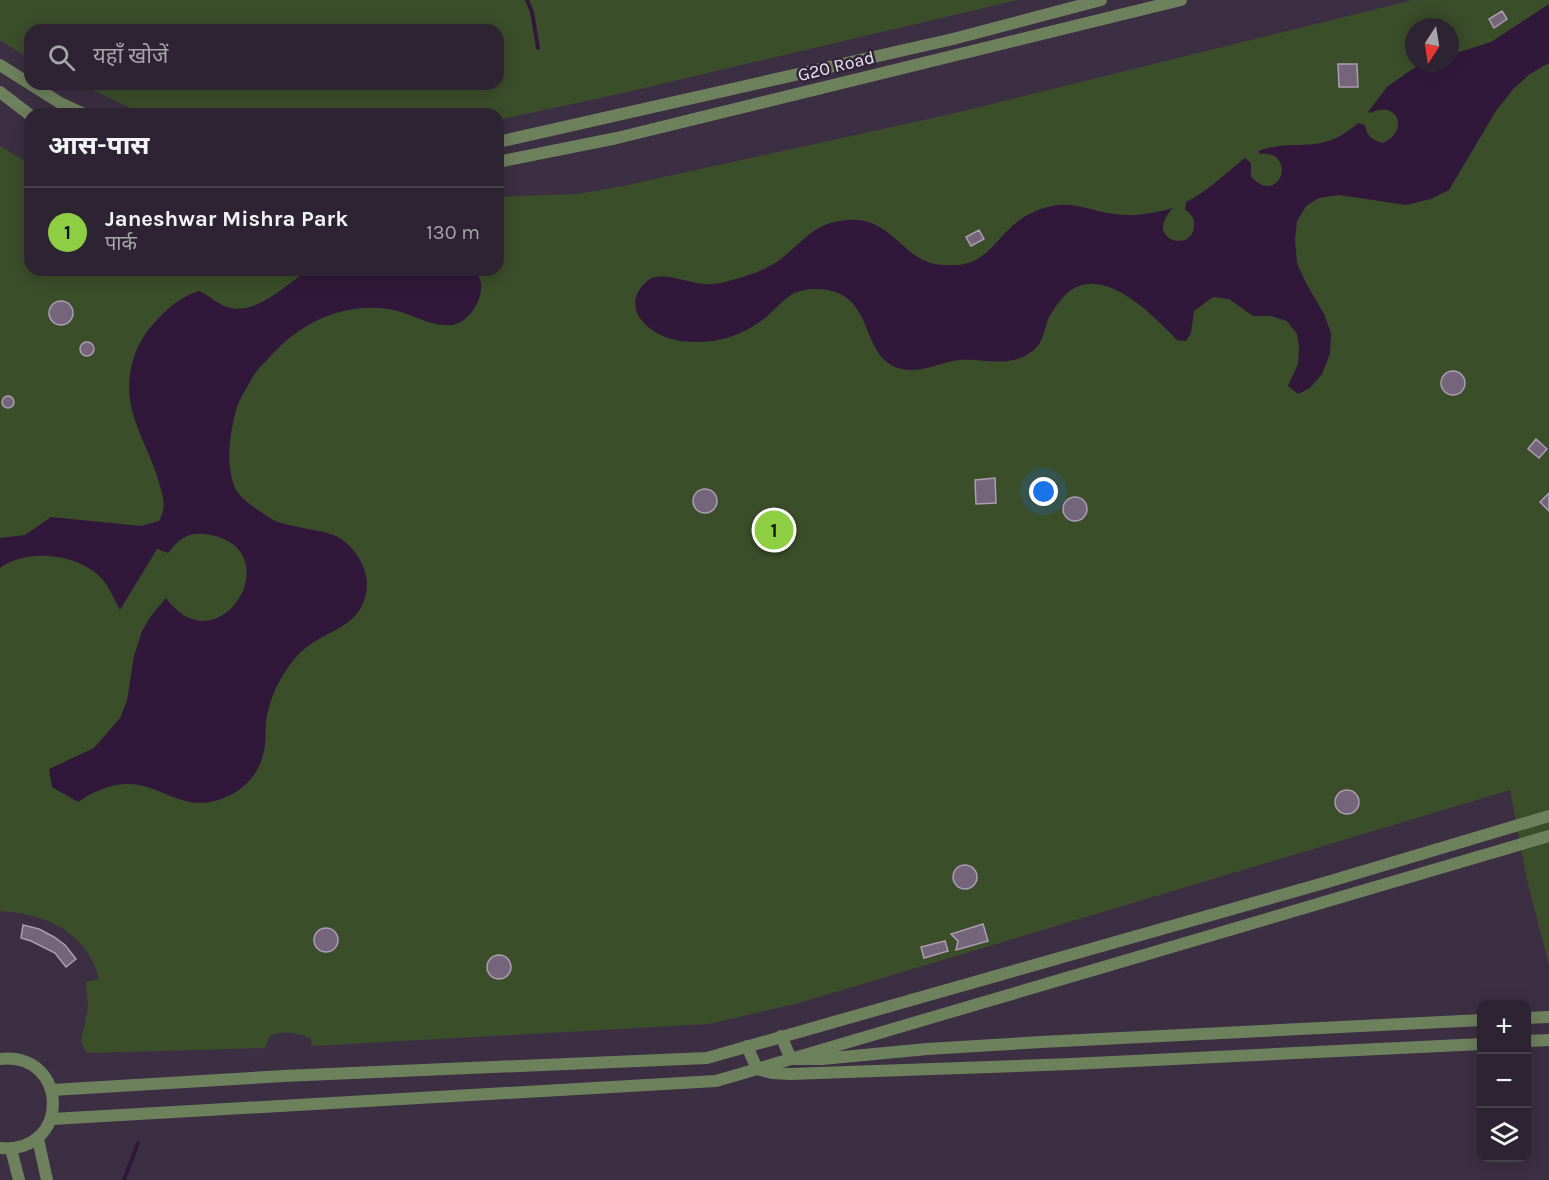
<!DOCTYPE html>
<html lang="hi">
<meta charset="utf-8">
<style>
:root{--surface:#2e2332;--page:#362b3a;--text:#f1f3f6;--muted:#a7a4ac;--line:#49404d;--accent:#8ece43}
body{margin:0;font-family:Karla,"Noto Sans Devanagari",sans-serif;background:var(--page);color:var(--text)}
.controls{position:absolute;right:18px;bottom:18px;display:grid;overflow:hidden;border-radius:12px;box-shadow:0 3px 15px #0003}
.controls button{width:54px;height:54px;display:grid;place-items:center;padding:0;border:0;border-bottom:2px solid var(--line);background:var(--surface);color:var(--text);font:30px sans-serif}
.compass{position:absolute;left:1405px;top:18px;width:54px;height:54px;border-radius:50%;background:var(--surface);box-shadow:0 3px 15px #0003;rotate:192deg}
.you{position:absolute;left:1044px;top:492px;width:21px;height:21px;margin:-15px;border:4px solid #fff;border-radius:50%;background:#1a73e8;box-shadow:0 0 0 9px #1a73e833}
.badge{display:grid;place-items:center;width:39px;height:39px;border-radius:50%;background:var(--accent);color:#111;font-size:20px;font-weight:700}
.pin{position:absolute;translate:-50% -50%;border:3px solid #fff;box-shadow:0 2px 6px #0006}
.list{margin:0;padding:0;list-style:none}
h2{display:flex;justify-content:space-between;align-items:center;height:78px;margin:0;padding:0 24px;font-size:26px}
h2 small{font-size:20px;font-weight:400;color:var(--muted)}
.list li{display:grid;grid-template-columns:39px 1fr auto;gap:18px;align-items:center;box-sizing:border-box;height:90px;padding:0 24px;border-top:2px solid var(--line)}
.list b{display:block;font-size:22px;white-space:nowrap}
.list p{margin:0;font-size:20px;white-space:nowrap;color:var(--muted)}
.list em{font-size:20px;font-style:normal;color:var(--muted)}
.icon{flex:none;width:33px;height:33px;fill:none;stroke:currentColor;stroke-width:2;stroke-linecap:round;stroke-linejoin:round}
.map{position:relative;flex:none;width:1549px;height:1180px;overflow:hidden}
.search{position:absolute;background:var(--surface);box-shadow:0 3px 15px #0003;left:24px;top:24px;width:480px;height:66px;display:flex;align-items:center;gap:15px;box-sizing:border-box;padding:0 21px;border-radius:18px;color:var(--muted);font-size:22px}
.panel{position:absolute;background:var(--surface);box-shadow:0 3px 15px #0003;left:24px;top:108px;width:480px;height:168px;border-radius:18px}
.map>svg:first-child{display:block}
.green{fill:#3b4e2a;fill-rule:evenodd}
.water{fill:#31183b}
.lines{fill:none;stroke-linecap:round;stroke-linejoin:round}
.stream{stroke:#31183b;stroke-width:4}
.building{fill:#74657b;stroke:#ad9cb4;stroke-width:1.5}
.tertiary{stroke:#6e815d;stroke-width:12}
.labels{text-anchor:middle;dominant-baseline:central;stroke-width:5;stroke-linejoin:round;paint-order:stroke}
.street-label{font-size:18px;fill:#e9e0ed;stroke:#332539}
</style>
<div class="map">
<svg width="1549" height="1180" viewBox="0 0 1549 1180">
<rect width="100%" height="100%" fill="#3d2f43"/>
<!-- green -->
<path class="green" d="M0 0H1018L619 94 498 120V114H142L81 84H498V30H30V59L0 40Z
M1413 0H1549V965L1527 880 1510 790 799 1003 709 1024 313 1046 310 1038C297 1032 282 1030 270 1036L265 1048 87 1053 81 1041 88 1008 86 982 99 979C87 931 45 914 0 911V146L30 164V270H498V197L577 194 623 186 951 114ZM1414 27H1450V63H1414Z"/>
<!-- water -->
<path class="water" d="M1549 4V63L1530 74 1514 88 1496 111 1449 190 1431 199 1406 205 1339 195 1319 198 1306 206 1297 221 1295 240 1297 263 1306 283 1324 314 1331 333 1330 354 1322 374 1310 388 1298 394 1288 386 1298 364 1299 349 1297 334 1287 321 1271 316H1253L1229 299 1213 297 1194 311 1191 333 1186 341 1177 340C1151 313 1095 255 1060 301 1056 306 1052 311 1049 317 1043 332 1044 345 1028 354 1006 368 983 358 959 360 942 362 926 371 908 370 854 365 882 287 813 289 788 290 782 304 765 318 740 338 712 345 680 341 659 338 630 321 636 297 638 290 645 281 652 278 668 273 688 283 704 284 712 285 721 283 729 281 747 276 767 270 782 258 806 239 814 223 847 220 892 215 903 263 942 265 950 265 960 266 968 263 989 257 1000 235 1017 222 1025 215 1041 208 1052 206 1074 201 1094 212 1115 214 1135 217 1154 213 1173 208 1142 240 1193 254 1194 226 1195 219 1191 213 1185 210L1186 202C1209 191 1225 173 1245 158L1251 163V177C1282 208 1297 149 1260 154L1258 151C1300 137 1320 157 1358 123L1365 125C1367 136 1371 139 1382 143 1410 132 1398 99 1371 113L1368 112 1387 87 1411 70 1424 63H1450V55L1491 42Z
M310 270H474C477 274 480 278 481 283 483 300 469 323 452 325 428 327 411 312 388 309 340 302 297 325 267 360 261 366 255 372 251 380 246 389 240 398 237 407 230 431 225 464 235 488 239 497 252 506 261 512 266 515 272 520 278 522 292 527 328 531 338 537 353 546 366 564 367 582 367 624 333 628 308 646 297 654 289 665 282 677 274 689 269 705 266 720 265 728 266 737 265 745 262 770 247 789 224 798 183 815 162 783 126 784 111 784 90 793 78 802L52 787 49 769 94 748 120 718 127 701 134 656 142 631 151 616 166 598C219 670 291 551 211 535 189 531 181 537 168 553L157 549 120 610C115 601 110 589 104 581 82 554 28 547 0 568V538L25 535 51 517 141 526 159 521C166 508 164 500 160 486 154 461 141 441 134 417 123 384 131 347 155 322 168 308 180 297 199 291 209 295 217 304 227 307 257 317 287 282 310 270Z"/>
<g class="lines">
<!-- stream -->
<path class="stream" d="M527 0 532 12 538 48
M124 1180 138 1143"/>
</g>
<!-- building -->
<path class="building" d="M1502 11 1507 19 1494 28 1489 19Z
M1338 64H1357L1358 87H1339Z
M979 230 984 239 971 246 966 237Z
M49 313a12 12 0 1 1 24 0a12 12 0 1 1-24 0Z
M80 349a7 7 0 1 1 14 0a7 7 0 1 1-14 0Z
M1441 383a12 12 0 1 1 24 0a12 12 0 1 1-24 0Z
M2 402a6 6 0 1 1 12 0a6 6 0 1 1-12 0Z
M1536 439 1547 449 1539 458 1528 449Z
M995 478 996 503 976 504 975 480Z
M693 501a12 12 0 1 1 24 0a12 12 0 1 1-24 0Z
M1549 493V511L1540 502Z
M1063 509a12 12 0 1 1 24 0a12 12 0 1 1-24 0Z
M1335 802a12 12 0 1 1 24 0a12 12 0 1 1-24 0Z
M953 877a12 12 0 1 1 24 0a12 12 0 1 1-24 0Z
M983 924 988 941 956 950 958 941 951 934Z
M23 925 39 929 54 937 65 945 76 959 66 967 55 953 31 941 21 938Z
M314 940a12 12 0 1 1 24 0a12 12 0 1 1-24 0Z
M945 941 948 951 924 958 921 947Z
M487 967a12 12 0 1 1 24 0a12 12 0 1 1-24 0Z"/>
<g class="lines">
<!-- tertiary -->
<path class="tertiary" d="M0 65 30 84
M30 84 62 104 84 114
M0 92 30 115
M498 142 953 39 1101 0
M498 162 617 138 1181 0
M1526 1018 1549 1017
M781 1036 791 1059H822L927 1049 1041 1042 1482 1020
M1526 1041 1549 1040
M747 1046 757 1069 772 1073 790 1074 1071 1064 1482 1044
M0 1059C69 1051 72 1154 0 1148
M52 1090 283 1076 707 1058 1324 883 1549 816
M52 1119 716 1081 1549 836
M38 1139 47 1180
M11 1149 19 1180"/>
</g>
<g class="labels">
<!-- street labels -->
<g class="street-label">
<text transform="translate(836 66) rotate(-14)">G20 Road</text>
</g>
</g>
</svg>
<div class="controls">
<button>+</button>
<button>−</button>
<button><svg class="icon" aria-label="layers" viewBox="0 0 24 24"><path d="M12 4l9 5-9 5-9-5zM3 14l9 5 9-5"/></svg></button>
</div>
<svg class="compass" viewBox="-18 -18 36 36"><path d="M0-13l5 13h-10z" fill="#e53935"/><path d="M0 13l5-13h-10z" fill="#a7a4ac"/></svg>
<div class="you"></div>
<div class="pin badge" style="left:774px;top:530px">1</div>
<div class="search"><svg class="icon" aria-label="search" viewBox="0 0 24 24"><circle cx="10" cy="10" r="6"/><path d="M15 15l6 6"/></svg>यहाँ खोजें</div>
<section class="panel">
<h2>आस-पास<small></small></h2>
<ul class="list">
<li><span class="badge">1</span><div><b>Janeshwar Mishra Park</b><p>पार्क</p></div><em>130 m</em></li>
</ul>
</section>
</div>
